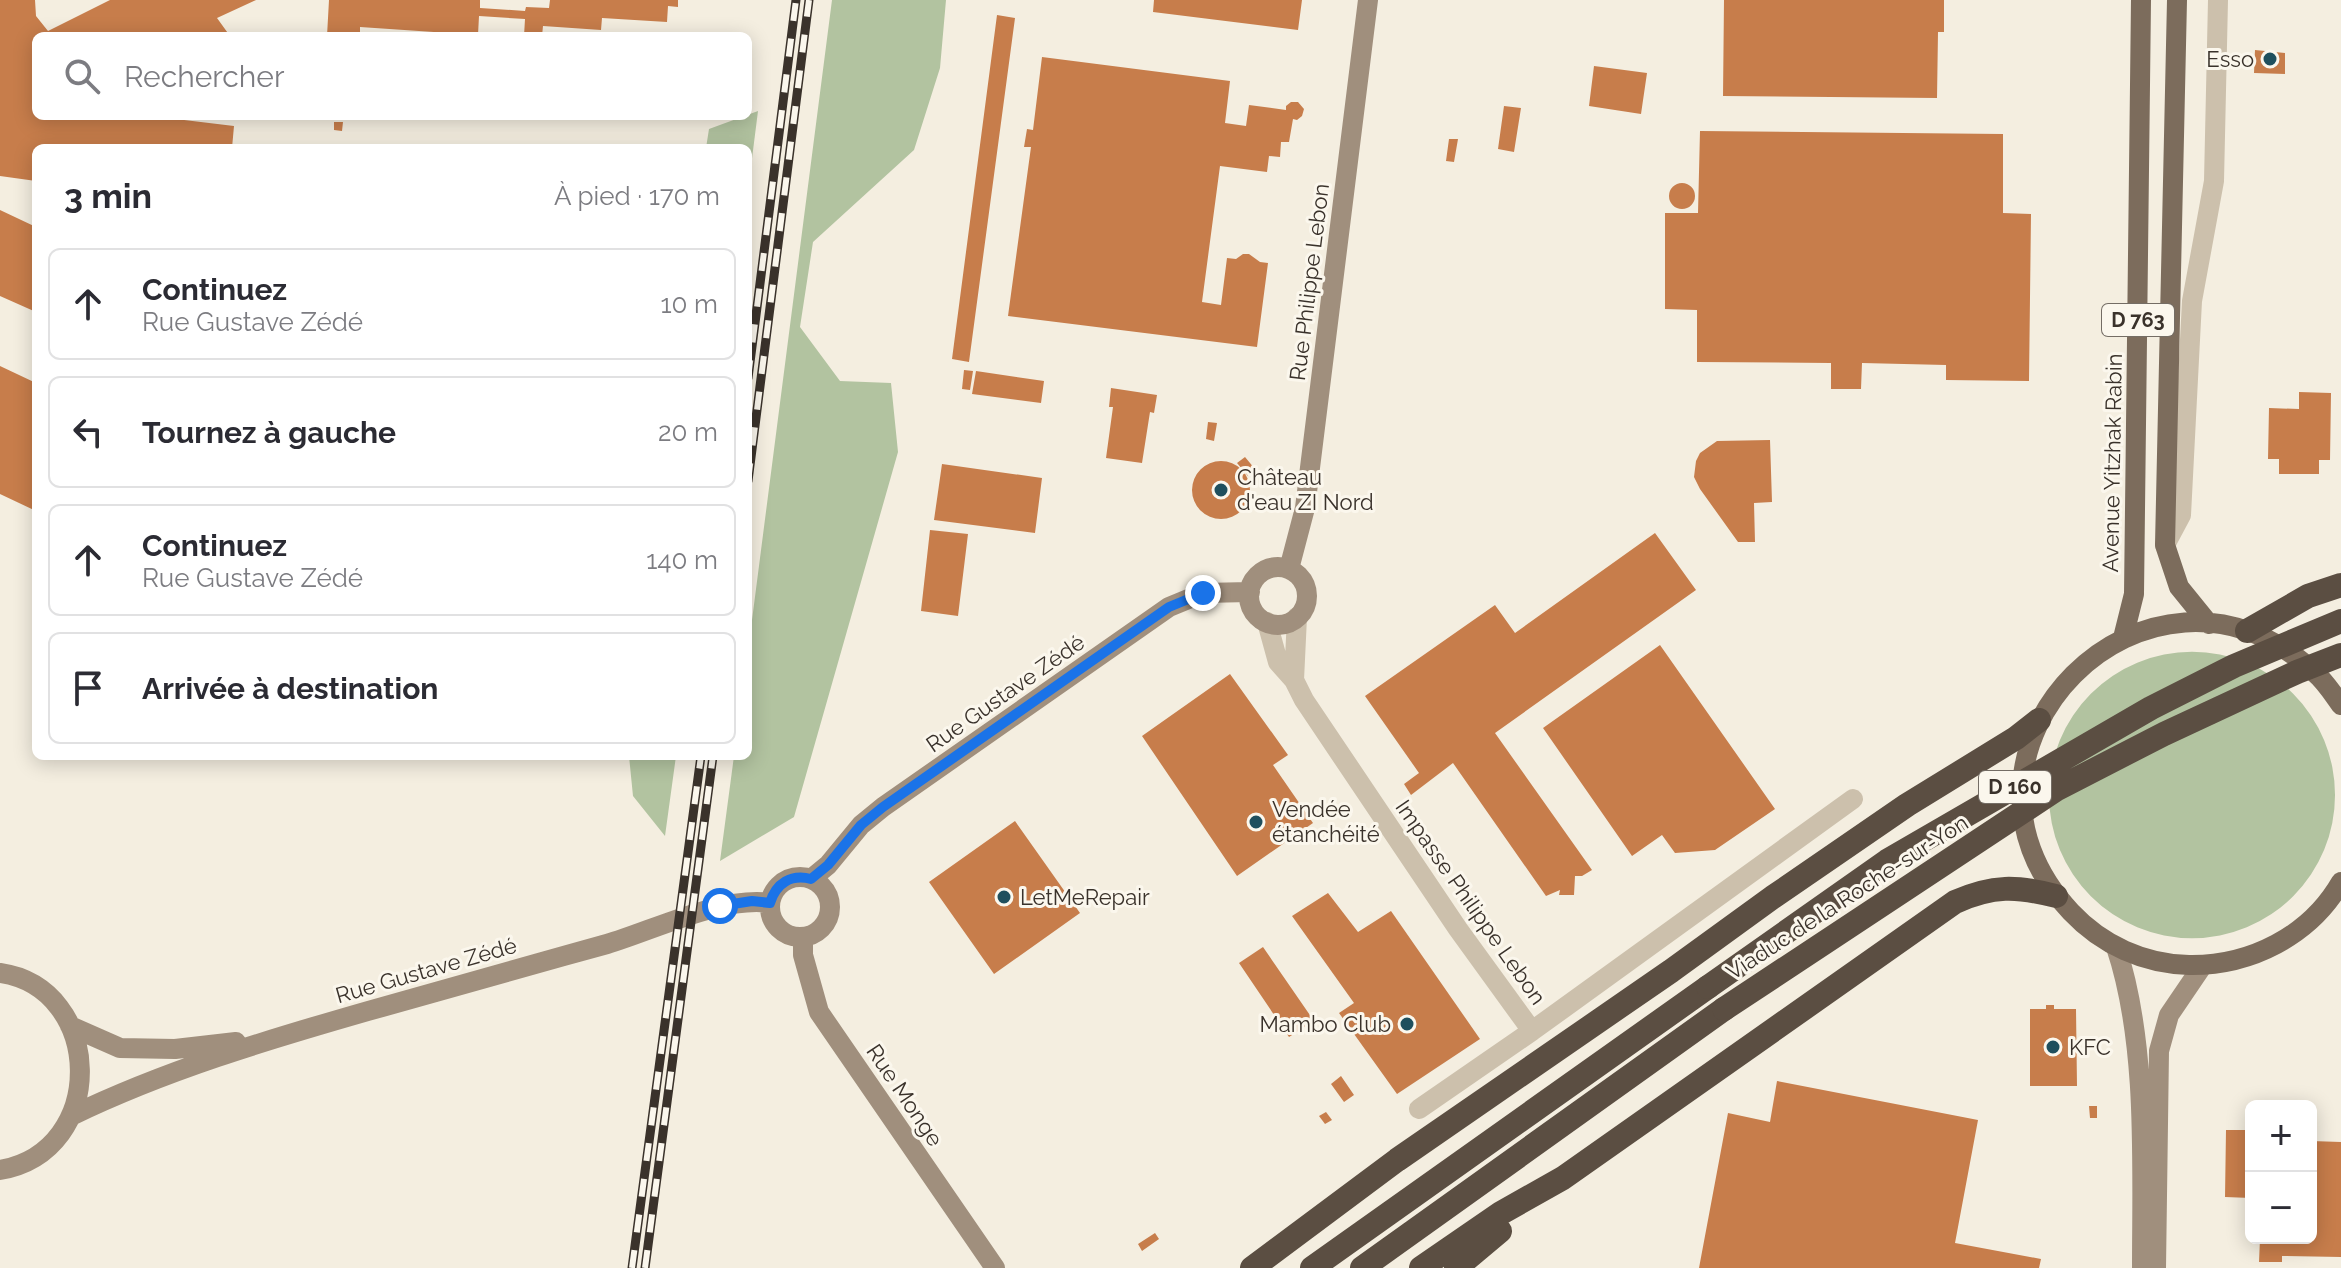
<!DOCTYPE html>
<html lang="fr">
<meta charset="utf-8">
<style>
:root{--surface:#fff;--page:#f7f7f7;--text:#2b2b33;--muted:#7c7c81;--line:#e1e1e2}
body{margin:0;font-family:Raleway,sans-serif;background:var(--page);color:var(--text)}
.controls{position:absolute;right:24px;bottom:24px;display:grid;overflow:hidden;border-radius:12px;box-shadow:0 4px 20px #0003}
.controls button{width:72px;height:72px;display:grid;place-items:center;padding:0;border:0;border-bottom:2px solid var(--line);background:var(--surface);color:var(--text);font:40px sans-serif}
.stop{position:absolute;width:24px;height:24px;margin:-18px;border:6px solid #1a73e8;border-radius:50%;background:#fff}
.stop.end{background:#1a73e8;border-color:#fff;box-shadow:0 2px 8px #0008}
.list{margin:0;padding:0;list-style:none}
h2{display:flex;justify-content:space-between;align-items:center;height:104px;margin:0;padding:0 32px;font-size:34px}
h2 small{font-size:26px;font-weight:400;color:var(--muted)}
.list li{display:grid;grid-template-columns:52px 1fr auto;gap:24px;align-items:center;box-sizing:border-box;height:112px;margin:0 16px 16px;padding:0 16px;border:2px solid var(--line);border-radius:12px}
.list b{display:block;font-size:30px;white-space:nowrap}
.list p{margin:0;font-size:26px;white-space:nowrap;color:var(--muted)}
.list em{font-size:26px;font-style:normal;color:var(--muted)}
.icon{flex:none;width:44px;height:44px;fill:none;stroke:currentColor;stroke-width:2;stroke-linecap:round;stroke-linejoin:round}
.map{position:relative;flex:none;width:2341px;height:1268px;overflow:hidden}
.search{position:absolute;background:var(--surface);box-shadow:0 4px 20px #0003;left:32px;top:32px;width:720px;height:88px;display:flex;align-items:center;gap:20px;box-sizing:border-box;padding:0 28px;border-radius:12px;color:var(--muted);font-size:30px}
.panel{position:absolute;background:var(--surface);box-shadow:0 4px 20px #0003;left:32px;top:144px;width:720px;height:616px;border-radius:12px}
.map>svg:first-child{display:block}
.green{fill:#b2c3a0}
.building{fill:#c77d4b}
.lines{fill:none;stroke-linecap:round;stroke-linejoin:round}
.street{stroke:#ccc0ac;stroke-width:20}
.secondary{stroke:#a08f7d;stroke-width:20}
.primary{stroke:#7c6c5c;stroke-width:20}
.highway{stroke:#5b4e42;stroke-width:24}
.rail-casing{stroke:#3a322b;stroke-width:9}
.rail{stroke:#fbf7ed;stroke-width:6;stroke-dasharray:18;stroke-linecap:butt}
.highway-bridge{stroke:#5b4e42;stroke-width:24}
.route{stroke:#1a73e8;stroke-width:10}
.poi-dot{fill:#1f4f5d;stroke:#fbf7ed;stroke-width:3}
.labels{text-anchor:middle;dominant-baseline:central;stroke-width:6;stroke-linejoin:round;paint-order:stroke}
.shield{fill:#fbf7ed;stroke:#746d65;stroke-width:2}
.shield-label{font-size:20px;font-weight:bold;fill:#3a322b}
.poi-label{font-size:22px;fill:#3a322b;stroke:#fbf7ed;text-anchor:start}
.street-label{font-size:22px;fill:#3a322b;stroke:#fbf7ed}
</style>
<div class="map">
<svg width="2341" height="1268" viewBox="0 0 2341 1268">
<rect width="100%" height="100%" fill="#f4eee0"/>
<!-- green -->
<path class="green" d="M832 0H946L940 68 914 150 813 242 800 327 840 381 891 383 898 452 794 817 720 861 734 756H748V651Z
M758 111 748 190V148H706L709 129Z
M2049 795a143 143 0 1 1 286 0a143 143 0 1 1-286 0Z
M629 756H676L665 836 633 796Z"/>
<!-- building -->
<path class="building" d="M0 0H35L36 16 48 31 110 0H256L217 18 230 36H36V116H151L234 126 232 148H36V181L0 176Z
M329 0H480V8L525 11 526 7 549 8 550 0H678V7L668 6 667 22 602 18 601 30 543 26 542 36H524L525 19 479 16 478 35 360 27V36H327Z
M1154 0H1302L1298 30 1153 12Z
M1724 0H1944V32H1938L1937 98 1723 96Z
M997 15 1015 18 969 362 952 359Z
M2255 50 2285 53V74L2254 73Z
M1042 57 1230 81 1225 123 1246 126 1249 105 1286 110V106L1291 102H1298L1304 109 1302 116 1297 120 1293 119 1289 142H1281L1280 157 1269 156 1267 172 1220 166 1202 302 1221 305 1227 258 1236 259 1243 254H1249L1260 262 1268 263 1257 347 1008 316 1031 147H1024L1027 129 1033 130Z
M1594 66 1647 73 1641 114 1589 106Z
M1504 106 1521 108 1514 152 1498 149Z
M334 122H343L342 131 334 130Z
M1700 131 2003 134V213L2031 214 2029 381 1946 380V365L1862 363 1861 389H1831V363L1697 362V310L1665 309V213H1698Z
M1449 139H1458L1454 162 1446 161Z
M1669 196a13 13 0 1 1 26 0a13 13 0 1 1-26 0Z
M0 210 36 227V312L0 296Z
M0 366 36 383V511L0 494Z
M964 370 973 371 970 390 962 389Z
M976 371 1044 381 1041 403 972 394Z
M1111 388 1157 395 1154 413 1150 412 1142 463 1106 458 1113 407H1109Z
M2299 392 2331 393 2330 460H2319V474H2279V459H2268L2269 408 2299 409Z
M1208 422 1217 423 1214 441 1206 439Z
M1770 440 1772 502 1754 503 1755 542H1738L1700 489 1694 477 1696 461 1700 453 1717 441Z
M1245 457 1255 469 1248 476 1237 463Z
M1192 490a29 29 0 1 1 58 0a29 29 0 1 1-58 0Z
M942 464 1042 478 1035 533 934 520Z
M930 530 968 534 958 616 921 611Z
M1655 533 1696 590 1495 733 1592 870 1582 876H1575L1574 895H1559L1560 890 1546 896 1453 763 1411 795 1404 784 1419 773 1365 696 1495 605 1515 633Z
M1660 645 1775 809 1715 850 1675 853 1662 835 1632 856 1543 728Z
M1230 674 1288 755 1273 765 1313 823 1237 876 1142 736Z
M1015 821 1080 913 994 974 929 882Z
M1328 893 1358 932 1391 911 1480 1039 1397 1094 1339 1013 1354 1003 1292 916Z
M1263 947 1314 1021 1289 1037 1239 963Z
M2046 1005H2054V1009H2076L2077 1086H2030V1009H2046Z
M1341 1076 1354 1095 1344 1102 1331 1084Z
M1777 1081 1978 1120 1955 1243 2041 1259 2039 1268H1699L1728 1113 1770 1122Z
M2089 1106H2097V1118H2090Z
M1326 1112 1332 1120 1325 1124 1319 1116Z
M2226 1130H2251V1198L2225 1197Z
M2311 1141 2341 1142V1257L2282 1256V1262H2259L2260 1239 2311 1238Z
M1155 1233 1159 1239 1142 1251 1138 1244Z"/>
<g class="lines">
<!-- street -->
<path class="street" d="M2165 545 2181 515 2192 301 2214 181 2218 0
M1267 622 1278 662 1294 680 1304 700 1458 929 1532 1031 1419 1109
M1294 680 1297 617
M1532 1031 1853 799"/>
<!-- secondary -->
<path class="secondary" d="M1249 596a29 29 0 1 1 58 0a29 29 0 1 1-58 0Z
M1289 569 1305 508 1368 0
M770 907a30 30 0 1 1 60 0a30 30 0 1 1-60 0Z
M811 879 828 865 861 825 883 807 1169 607 1203 593 1250 592
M803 937V955L819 1012 995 1268
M2116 947C2148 1043 2142 1167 2142 1268
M0 973C104 988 109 1151 0 1170
M70 1026 120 1048 175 1049 236 1042
M71 1116C166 1070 267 1040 368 1011 447 989 527 966 607 944 654 930 722 896 770 903
M2156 1268 2159 1051 2169 1015 2203 965"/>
<!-- primary -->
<path class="primary" d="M2177 0 2165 545 2179 587 2209 624
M2123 638 2134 594 2141 0
M2341 705C2333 694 2325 681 2314 672 2148 519 1920 752 2071 912 2102 945 2144 964 2189 965 2250 966 2310 936 2341 882"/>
<!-- highway -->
<path class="highway" d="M2247 631 2308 596 2341 585
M1252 1268 1397 1160 1671 971 1773 897 1907 805 2016 738 2039 720
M1312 1268 1708 987
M1362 1268 1724 1009
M1421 1268 1501 1213 1563 1178 1955 902C1993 885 2017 886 2056 896
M1456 1268 1500 1231"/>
<!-- rail casing -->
<g class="rail-casing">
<path id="rail" d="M748 378 796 0
M748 481 809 0
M632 1268 701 756
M645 1268 713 756"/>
</g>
<!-- rail -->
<use href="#rail" class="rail"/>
<!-- highway-bridge -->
<path class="highway-bridge" d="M1708 987 1887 861 2151 708 2234 666 2341 621
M1724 1009 2057 789 2164 734 2297 672 2341 655"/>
</g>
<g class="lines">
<!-- route -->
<path class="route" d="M720 906 752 901 770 903C776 883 791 874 811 879L828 865 861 825 883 807 1169 607 1203 593"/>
</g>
<!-- markers -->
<g class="poi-dot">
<circle cx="2270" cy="59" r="8"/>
<circle cx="1221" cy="490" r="8"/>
<circle cx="1256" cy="822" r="8"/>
<circle cx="1004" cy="897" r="8"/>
<circle cx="1407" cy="1024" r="8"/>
<circle cx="2053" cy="1047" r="8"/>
</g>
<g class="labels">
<!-- shield labels -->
<g class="shield">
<rect x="2102" y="304" width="72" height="32" rx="6"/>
<rect x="1979" y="771" width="72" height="32" rx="6"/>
</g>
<g class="shield-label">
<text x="2138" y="320">D 763</text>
<text x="2015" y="787">D 160</text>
</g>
<!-- poi labels -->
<g class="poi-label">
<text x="2254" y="59" text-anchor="end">Esso</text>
<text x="1237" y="477">Château<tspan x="1237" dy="25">d'eau ZI Nord</tspan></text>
<text x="1272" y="809">Vendée<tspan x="1272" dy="25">étanchéité</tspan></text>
<text x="1020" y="897">LetMeRepair</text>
<text x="1391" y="1024" text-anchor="end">Mambo Club</text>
<text x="2069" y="1047">KFC</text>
</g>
<!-- street labels -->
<g class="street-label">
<text transform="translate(1309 282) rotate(-83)">Rue Philippe Lebon</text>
<text transform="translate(2112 463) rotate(-89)">Avenue Yitzhak Rabin</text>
<text transform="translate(1005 693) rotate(-35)">Rue Gustave Zédé</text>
<text transform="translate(1847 897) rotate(-33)">Viaduc de la Roche-sur-Yon</text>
<text transform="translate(1471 902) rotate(55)">Impasse Philippe Lebon</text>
<text transform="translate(426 970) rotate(-16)">Rue Gustave Zédé</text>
<text transform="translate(905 1095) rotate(56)">Rue Monge</text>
</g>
</g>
</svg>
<div class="controls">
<button>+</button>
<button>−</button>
</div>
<div class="stop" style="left:720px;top:906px"></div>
<div class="stop end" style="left:1203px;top:593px"></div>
<div class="search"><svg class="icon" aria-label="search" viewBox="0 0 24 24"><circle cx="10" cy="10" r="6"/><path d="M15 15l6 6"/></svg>Rechercher</div>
<section class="panel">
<h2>3 min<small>À pied · 170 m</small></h2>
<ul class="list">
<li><svg class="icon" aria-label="ahead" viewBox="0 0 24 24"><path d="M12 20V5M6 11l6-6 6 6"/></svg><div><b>Continuez</b><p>Rue Gustave Zédé</p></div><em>10 m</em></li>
<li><svg class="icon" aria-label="left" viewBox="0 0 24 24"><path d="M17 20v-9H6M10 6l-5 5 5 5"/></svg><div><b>Tournez à gauche</b></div><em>20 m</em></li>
<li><svg class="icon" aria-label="ahead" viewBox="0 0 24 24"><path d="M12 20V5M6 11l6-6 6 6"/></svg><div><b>Continuez</b><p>Rue Gustave Zédé</p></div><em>140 m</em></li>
<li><svg class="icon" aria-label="arrive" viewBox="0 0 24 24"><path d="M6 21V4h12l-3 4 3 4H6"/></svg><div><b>Arrivée à destination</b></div></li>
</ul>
</section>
</div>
